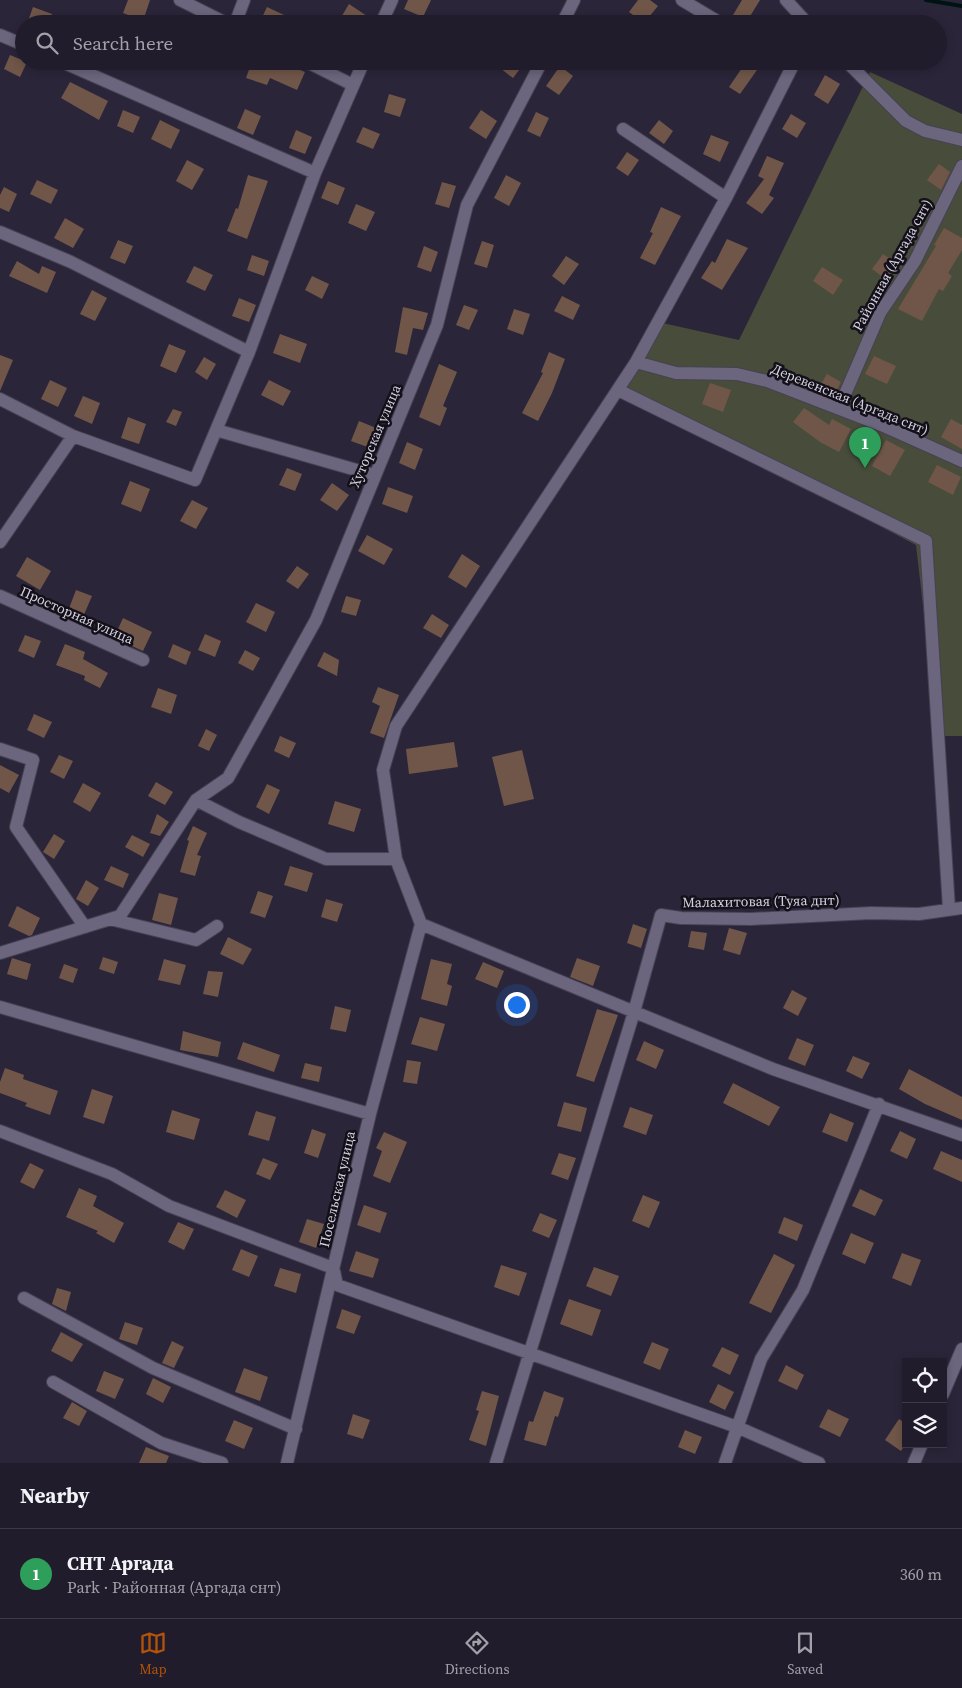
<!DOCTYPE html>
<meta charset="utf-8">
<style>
:root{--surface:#201c2c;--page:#2d2938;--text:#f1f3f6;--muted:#a2a1a9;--line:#3d3a48;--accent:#b45309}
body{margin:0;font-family:"Source Serif 4",serif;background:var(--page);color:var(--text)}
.controls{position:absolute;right:15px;bottom:15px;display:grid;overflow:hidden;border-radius:0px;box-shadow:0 2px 8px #0003}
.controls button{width:45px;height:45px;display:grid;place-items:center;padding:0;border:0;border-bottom:1px solid var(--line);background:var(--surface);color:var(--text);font:25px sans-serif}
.you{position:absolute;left:516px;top:1004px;width:18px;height:18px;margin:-12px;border:4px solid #fff;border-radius:50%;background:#1a73e8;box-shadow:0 0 0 8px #1a73e833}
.badge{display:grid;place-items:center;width:32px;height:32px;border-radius:50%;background:var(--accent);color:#fff;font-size:16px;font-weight:700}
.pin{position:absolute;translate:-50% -41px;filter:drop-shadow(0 1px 2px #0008)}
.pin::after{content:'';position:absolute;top:26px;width:18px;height:15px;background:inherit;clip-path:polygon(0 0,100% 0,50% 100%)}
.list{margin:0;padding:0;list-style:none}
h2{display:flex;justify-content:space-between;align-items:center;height:65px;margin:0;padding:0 20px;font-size:21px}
h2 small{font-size:16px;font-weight:400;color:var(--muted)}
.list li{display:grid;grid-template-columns:32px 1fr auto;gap:15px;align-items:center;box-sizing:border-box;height:90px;padding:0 20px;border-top:1px solid var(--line)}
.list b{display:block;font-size:19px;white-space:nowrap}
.list p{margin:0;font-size:16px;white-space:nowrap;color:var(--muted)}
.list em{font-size:16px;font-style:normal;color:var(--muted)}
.icon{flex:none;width:28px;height:28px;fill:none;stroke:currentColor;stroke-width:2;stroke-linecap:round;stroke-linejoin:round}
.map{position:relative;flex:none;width:962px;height:1463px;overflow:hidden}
.search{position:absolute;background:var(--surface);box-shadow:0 2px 8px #0003;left:15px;right:15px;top:15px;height:55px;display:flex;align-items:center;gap:12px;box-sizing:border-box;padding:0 18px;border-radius:28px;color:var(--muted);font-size:19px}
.sheet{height:155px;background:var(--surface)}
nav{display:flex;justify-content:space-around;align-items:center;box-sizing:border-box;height:70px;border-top:1px solid var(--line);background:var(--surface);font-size:14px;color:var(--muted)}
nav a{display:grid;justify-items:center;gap:2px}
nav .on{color:var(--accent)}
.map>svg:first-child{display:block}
.green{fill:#484c3b}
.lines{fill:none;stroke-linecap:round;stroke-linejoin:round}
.stream{stroke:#001313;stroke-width:4}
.building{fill:#705649}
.minor-casing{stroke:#464153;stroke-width:14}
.minor{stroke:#6b657d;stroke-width:12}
.labels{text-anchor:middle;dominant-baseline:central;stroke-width:5;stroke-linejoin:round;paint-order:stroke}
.street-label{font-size:14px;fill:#d5d2e0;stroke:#131019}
</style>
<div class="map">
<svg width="962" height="1463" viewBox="0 0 962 1463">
<rect width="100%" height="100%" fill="#2b253a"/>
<!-- green -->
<path class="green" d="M870 72 962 114V736H938L916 545 618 390 658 322 739 340Z"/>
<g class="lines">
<!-- stream -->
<path class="stream" d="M926 0 962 6"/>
</g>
<!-- building -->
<path class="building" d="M128 0H150L143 21 123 13Z
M408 0H431L423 17 404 9Z
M638 0H650L658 6 644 23 629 12Z
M742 0H760L746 23 733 15Z
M349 4 367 16 362 24H347L340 19Z
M33 7 52 14 48 24H27Z
M267 7 284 15 279 24H259Z
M10 55 27 62 20 77 4 69Z
M252 61H266L287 69 288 65 305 72 297 90 270 78 267 85 246 78Z
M491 61H526L513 78Z
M746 62 757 70 740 94 729 87Z
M560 66 573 76 559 95 546 86Z
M825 75 840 84 828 104 814 95Z
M70 82 108 101 99 120 61 98Z
M389 94 406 99 400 117 384 112Z
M245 109 261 116 253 135 237 128Z
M123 110 140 117 133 133 117 126Z
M481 110 497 121 486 139 469 128Z
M536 112 549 118 540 137 527 131Z
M791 114 806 123 797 138 782 129Z
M160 120 180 130 171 149 151 139Z
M659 120 673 131 664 144 649 133Z
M363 127 380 134 373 149 356 142Z
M296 130 312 137 305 154 289 148Z
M711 135 729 142 720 162 703 154Z
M627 152 639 160 628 176 616 168Z
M767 156 784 163 769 195 774 198 762 214 746 203 764 179 758 176Z
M187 160 204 169 192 190 176 181Z
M939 164 950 172 941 190 927 180Z
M248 175 268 181 247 239 227 231 236 208 238 209Z
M506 175 521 183 509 206 494 198Z
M37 180 58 190 51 204 30 194Z
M328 181 345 188 338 205 321 198Z
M442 182 456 186 449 208 435 204Z
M4 187 17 194 9 212 0 208V195Z
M356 204 375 212 366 231 348 223Z
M661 207 681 216 655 265 640 258 653 233 650 232Z
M65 218 84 229 73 248 54 238Z
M944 228 962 238V250L948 273 952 276 943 291 939 289 922 321 898 309 936 246 934 245Z
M727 239 748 248 722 290 701 278 712 261 715 263Z
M118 240 133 246 125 264 110 258Z
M482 241 494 245 487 268 474 264Z
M424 246 438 252 431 272 417 267Z
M883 254 898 264 887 280 872 269Z
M252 255 269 261 264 276 247 270Z
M566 256 579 264 564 285 552 276Z
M17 261 39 274 42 266 56 272 47 293 9 276Z
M194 266 213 275 205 291 186 282Z
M822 267 843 280 833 295 813 281Z
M312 276 329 284 322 299 305 290Z
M92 290 107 298 95 321 80 314Z
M562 296 580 305 573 320 554 311Z
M239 298 256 305 249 322 232 316Z
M464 305 478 310 469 330 456 325Z
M403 307 428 313 423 330 413 328 407 355 395 352Z
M514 309 530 314 523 335 507 329Z
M280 334 307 344 300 363 273 353Z
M169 344 186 351 176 373 160 366Z
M549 352 565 359 552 393 538 421 522 413 543 373 541 372Z
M0 355 13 360 0 391Z
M874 356 896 366 887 384 865 374Z
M204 357 216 364 207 380 195 372Z
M439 364 457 372 443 406 447 408 440 426 419 417Z
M827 374 841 382 833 398 818 389Z
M50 380 67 388 58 407 41 399Z
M269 380 291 391 283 406 261 395Z
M710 383 731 390 723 412 702 404Z
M83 396 100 403 92 424 74 416Z
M804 408 829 425 832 419 851 429 839 452 820 442 793 422Z
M173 409 182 412 176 426 166 422Z
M128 417 146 424 139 444 121 438Z
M951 419 962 425V449L941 437Z
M359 421 381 430 373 449 351 441Z
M886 440 905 450 890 476 872 466Z
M407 442 423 449 415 470 399 463Z
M937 465 961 477 953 495 928 482Z
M287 468 302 474 295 491 279 485Z
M130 481 150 489 141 512 121 504Z
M332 483 349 495 337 511 320 500Z
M388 487 413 496 407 513 382 504Z
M192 500 208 508 196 529 180 521Z
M367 535 393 549 384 565 358 551Z
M462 554 480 566 466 588 448 577Z
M27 557 51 571 40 590 16 576Z
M297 566 309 574 298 589 286 581Z
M76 590 92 596 83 617 68 611Z
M346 596 361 600 356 616 341 612Z
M256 603 275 612 266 632 246 622Z
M432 614 449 625 441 638 423 628Z
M123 618 152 632 143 651 114 638Z
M205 634 221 641 215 657 198 650Z
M25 635 41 641 34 658 18 651Z
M65 644 85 652 83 659 108 673 100 688 84 680 85 676 56 665Z
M173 644 191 652 186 665 168 657Z
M245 650 260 658 253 671 238 663Z
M324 652 339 660 337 676 317 666Z
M378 687 399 695 384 738 370 733 380 706 372 702Z
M158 688 177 695 171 714 151 707Z
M34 714 52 722 44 738 27 730Z
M206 729 217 735 209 751 198 746Z
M280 736 296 743 289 758 274 751Z
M454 742 458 767 409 774 406 749Z
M522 750 534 799 504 806 492 757Z
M59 755 73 761 64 779 50 772Z
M0 765 19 775 9 793 0 788Z
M156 782 173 792 165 805 148 796Z
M83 783 101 793 90 812 73 802Z
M267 784 280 790 269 814 256 807Z
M335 801 361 809 354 832 328 824Z
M157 814 169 822 160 836 150 833Z
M193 826 207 833 197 855 201 856 195 876 180 872 189 841 187 840Z
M54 834 65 841 54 859 43 852Z
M132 835 150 844 143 857 125 847Z
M111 866 129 874 123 888 104 880Z
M290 866 313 873 307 892 284 885Z
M86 880 99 888 88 906 76 899Z
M258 891 273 896 265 918 250 913Z
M159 893 178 898 171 925 152 920Z
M326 899 343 904 337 922 321 917Z
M17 906 40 918 32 935 29 936 8 926Z
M633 924 647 929 641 948 627 943Z
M729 928 747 933 740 955 723 950Z
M691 931 707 933 704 950 688 947Z
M228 937 252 949 243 965 220 954Z
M103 957 118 962 114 974 99 969Z
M12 958 31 964 27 980 7 974Z
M577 958 600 966 593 986 570 977Z
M164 959 186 965 180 985 158 980Z
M431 959 452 964 447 984 452 986 447 1006 421 999Z
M483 962 504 971 497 988 475 979Z
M64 964 78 969 73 983 59 978Z
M208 971 223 972 218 997 203 994Z
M792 990 807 998 798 1016 783 1008Z
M335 1006 351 1010 346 1032 330 1029Z
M597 1009 618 1015 594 1082 576 1076Z
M420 1017 445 1024 437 1051 411 1044Z
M183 1031 221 1042 218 1057 180 1050Z
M797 1038 814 1045 805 1066 788 1059Z
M644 1041 664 1050 656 1069 636 1060Z
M243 1042 280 1055 274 1072 237 1059Z
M853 1056 870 1063 862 1079 846 1071Z
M407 1060 421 1062 417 1084 403 1082Z
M305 1063 322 1067 319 1082 301 1078Z
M5 1068 24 1075 23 1079 58 1091 50 1115 25 1106 27 1103 0 1093V1082Z
M909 1069 962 1097V1120L925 1104 899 1089Z
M733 1083 780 1107 769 1126 723 1103Z
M92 1089 113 1096 104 1124 83 1117Z
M564 1102 587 1108 581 1132 557 1126Z
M630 1107 653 1115 646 1135 623 1127Z
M172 1110 200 1119 194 1140 166 1132Z
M256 1111 276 1117 269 1141 248 1135Z
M830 1113 854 1123 847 1142 822 1132Z
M312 1129 326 1134 318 1158 304 1153Z
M900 1131 916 1139 907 1159 890 1151Z
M384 1132 407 1142 390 1183 373 1176 382 1151 376 1148Z
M941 1151 962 1160V1182L933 1169Z
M559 1153 576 1158 568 1180 551 1174Z
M263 1158 278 1164 270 1180 256 1174Z
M30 1163 44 1170 34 1189 20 1182Z
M79 1188 97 1196 93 1206 124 1223 114 1243 96 1233 98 1231 66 1217Z
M860 1189 883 1200 875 1216 852 1206Z
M225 1190 246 1200 237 1218 216 1207Z
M643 1195 660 1202 649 1228 632 1221Z
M364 1205 387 1213 380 1233 357 1225Z
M540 1213 557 1220 549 1238 532 1231Z
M784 1217 803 1225 797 1241 778 1233Z
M307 1219 324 1224 316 1248 299 1242Z
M178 1222 194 1229 184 1250 168 1242Z
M851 1233 874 1243 865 1264 842 1254Z
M241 1249 258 1256 249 1277 232 1270Z
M356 1251 379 1259 373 1278 349 1271Z
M902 1253 921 1260 911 1286 892 1278Z
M774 1254 795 1265 771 1313 749 1303Z
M501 1265 527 1273 519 1296 494 1287Z
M594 1267 619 1276 611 1296 586 1286Z
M280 1268 301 1274 296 1293 274 1286Z
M57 1288 71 1292 66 1311 52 1304Z
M569 1299 601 1310 592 1336 560 1324Z
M342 1309 361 1316 354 1334 336 1328Z
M125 1322 143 1328 137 1345 119 1339Z
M61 1332 83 1344 72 1362 51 1351Z
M172 1341 184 1347 174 1368 162 1363Z
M652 1342 669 1349 660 1370 643 1363Z
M722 1347 739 1355 730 1375 712 1366Z
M786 1365 804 1375 797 1390 778 1381Z
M244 1368 268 1377 260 1401 235 1392Z
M104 1371 124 1379 115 1399 96 1391Z
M153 1378 171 1387 163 1403 146 1394Z
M718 1384 734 1392 725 1410 709 1402Z
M482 1391 499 1396 486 1446 469 1440 479 1411 476 1410Z
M544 1391 564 1398 558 1417 555 1416 546 1446 524 1440 529 1421 533 1422Z
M72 1402 87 1411 79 1426 63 1418Z
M828 1409 849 1419 840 1437 819 1427Z
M353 1414 370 1420 363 1439 347 1434Z
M899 1419 906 1424V1443L901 1451 885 1440Z
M234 1420 253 1428 244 1449 225 1441Z
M685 1430 702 1437 695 1454 678 1447Z
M146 1447 169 1456 166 1463H139Z"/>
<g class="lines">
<!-- minor casing -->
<g class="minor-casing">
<path id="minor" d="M180 0 228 24
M682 0 722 24
M786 0 808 24
M235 24 244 0
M381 24 392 0
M562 24 574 0
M0 35 24 45
M60 61 315 173
M305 61 353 85
M795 61 726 198 636 362 396 726 383 770 396 859 421 924 773 1069 962 1135
M846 61 906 121 925 131 962 140
M623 129 726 198
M0 232 71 262 249 352
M636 362 676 373 737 374 767 381 886 427 962 461
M618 390 926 541 949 909
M0 399 73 436 195 480 249 352 315 173 364 61
M839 408 880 313 915 261 962 166
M216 430 374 475
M0 542 73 436
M0 596 143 660
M0 749 33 760 16 827 85 927
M196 800 239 822 326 859H396
M110 919 196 940 217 926
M0 953 120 916 196 800 228 778 316 620 437 325 467 205 542 61
M0 1007 370 1114
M0 1131 112 1174 169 1206 333 1268
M334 1271 337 1285 737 1427 819 1463
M24 1298 153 1368 296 1429
M53 1382 161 1443 222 1463
M943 1394 962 1349
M287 1463 370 1114 421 924
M496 1463 634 1012 661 915 681 918 751 919 871 913 919 914 962 908
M725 1463 761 1359 803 1290 879 1104
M914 1463 922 1444"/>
</g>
<!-- minor -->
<use href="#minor" class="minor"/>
</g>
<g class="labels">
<!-- street labels -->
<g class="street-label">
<text transform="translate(892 265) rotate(-61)">Районная (Аргада снт)</text>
<text transform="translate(850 399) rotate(22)">Деревенская (Аргада снт)</text>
<text transform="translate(375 436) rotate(-67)">Хуторская улица</text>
<text transform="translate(77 615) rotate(24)">Просторная улица</text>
<text transform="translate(761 901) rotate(-1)">Малахитовая (Туяа днт)</text>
<text transform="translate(337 1189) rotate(-77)">Посельская улица</text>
</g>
</g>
</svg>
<div class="controls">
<button><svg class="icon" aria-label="locate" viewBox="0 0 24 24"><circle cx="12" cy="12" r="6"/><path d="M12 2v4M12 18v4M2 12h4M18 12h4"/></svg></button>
<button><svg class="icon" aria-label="layers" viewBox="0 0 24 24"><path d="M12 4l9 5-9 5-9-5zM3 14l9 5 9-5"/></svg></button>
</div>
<div class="you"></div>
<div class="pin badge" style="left:865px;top:468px;background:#2e9e5b">1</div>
<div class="search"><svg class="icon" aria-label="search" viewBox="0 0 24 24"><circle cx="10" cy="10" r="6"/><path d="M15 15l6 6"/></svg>Search here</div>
</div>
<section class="sheet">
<h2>Nearby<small></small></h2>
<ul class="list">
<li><span class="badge" style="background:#2e9e5b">1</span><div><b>СНТ Аргада</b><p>Park · Районная (Аргада снт)</p></div><em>360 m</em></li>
</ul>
</section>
<nav>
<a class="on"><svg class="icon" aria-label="map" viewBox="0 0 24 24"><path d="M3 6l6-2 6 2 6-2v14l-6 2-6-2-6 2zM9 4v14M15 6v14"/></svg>Map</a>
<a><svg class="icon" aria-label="directions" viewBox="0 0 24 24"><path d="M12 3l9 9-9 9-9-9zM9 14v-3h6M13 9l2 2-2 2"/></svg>Directions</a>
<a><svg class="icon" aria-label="saved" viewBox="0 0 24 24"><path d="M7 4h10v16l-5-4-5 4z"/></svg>Saved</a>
</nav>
